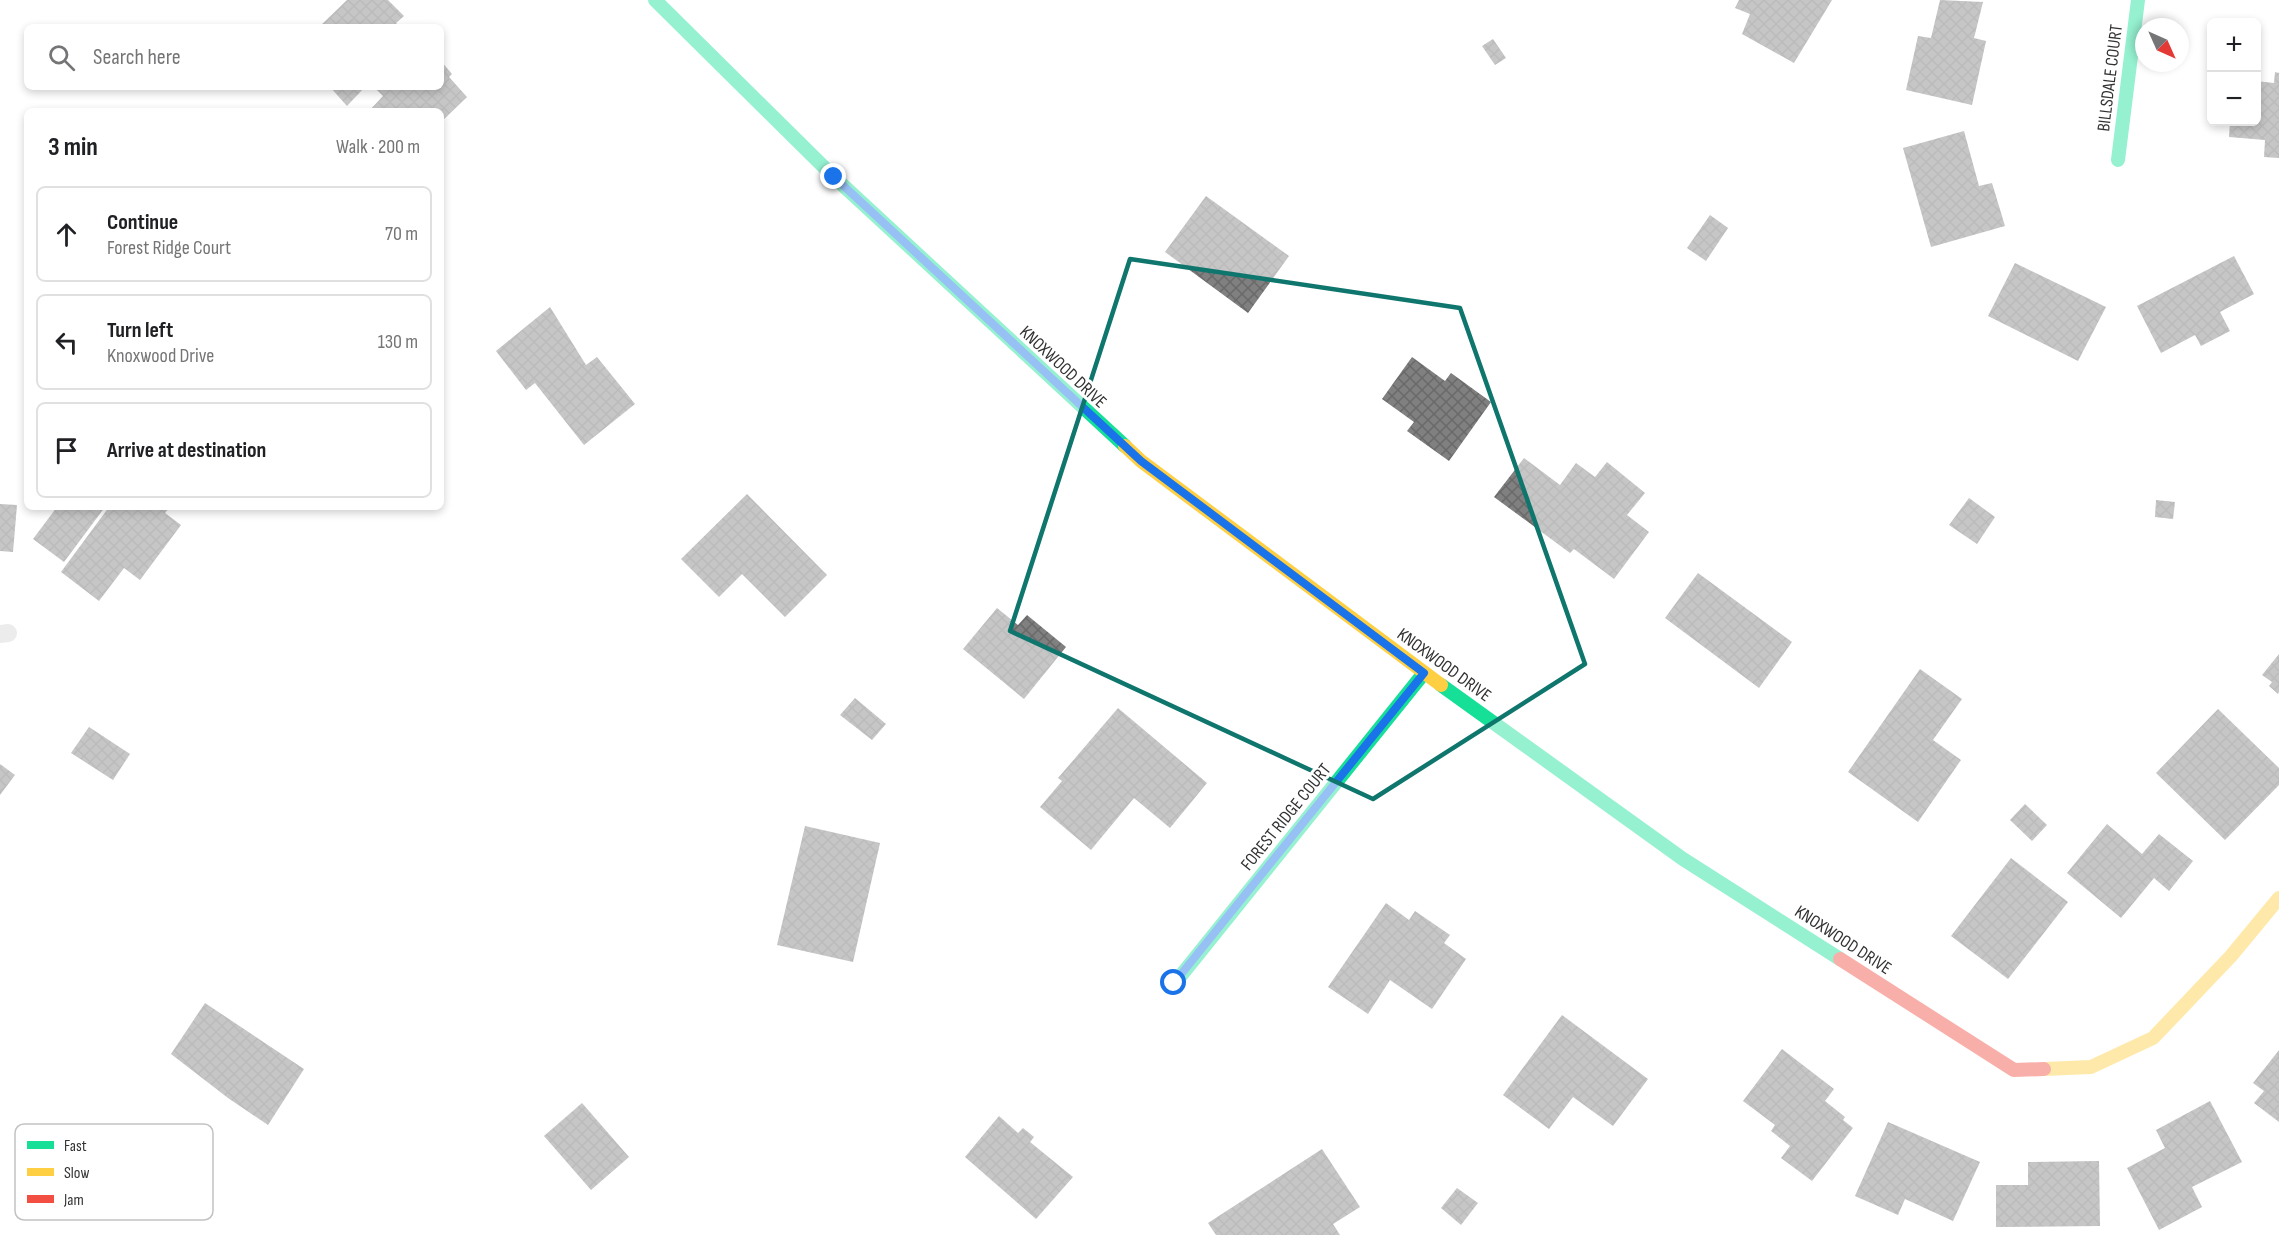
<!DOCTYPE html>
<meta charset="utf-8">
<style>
:root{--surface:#fff;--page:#f6f6f6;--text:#202124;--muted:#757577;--line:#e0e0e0}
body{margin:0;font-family:"Sofia Sans Condensed",sans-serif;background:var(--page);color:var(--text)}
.controls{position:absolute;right:18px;top:18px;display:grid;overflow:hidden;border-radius:9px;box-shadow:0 3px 9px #0003}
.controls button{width:54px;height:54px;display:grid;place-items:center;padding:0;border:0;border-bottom:2px solid var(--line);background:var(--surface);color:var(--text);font:30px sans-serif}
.compass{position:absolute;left:2135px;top:18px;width:54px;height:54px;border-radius:50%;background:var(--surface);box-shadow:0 3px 9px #0003;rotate:135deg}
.stop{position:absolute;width:18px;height:18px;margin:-14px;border:4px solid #1a73e8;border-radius:50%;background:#fff}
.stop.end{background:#1a73e8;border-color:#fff;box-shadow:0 2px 6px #0008}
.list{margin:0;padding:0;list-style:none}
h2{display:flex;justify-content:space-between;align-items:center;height:78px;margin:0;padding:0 24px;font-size:26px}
h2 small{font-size:20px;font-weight:400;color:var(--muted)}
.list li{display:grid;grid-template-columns:39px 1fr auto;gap:18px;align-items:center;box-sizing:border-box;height:96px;margin:0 12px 12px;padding:0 12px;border:2px solid var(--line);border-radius:9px}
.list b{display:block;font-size:22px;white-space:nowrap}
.list p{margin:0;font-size:20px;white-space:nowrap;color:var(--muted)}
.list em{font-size:20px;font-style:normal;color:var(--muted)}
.icon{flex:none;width:33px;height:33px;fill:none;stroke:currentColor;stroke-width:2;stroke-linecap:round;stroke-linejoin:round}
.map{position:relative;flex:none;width:2279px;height:1235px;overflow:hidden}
.search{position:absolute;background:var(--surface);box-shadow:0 3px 9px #0003;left:24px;top:24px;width:420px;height:66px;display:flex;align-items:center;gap:15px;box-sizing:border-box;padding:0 21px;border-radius:9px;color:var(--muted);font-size:22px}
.panel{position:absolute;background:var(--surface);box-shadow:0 3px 9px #0003;left:24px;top:108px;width:420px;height:402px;border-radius:9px}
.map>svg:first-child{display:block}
.building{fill:url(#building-cross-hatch)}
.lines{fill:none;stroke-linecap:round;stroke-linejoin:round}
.lane{stroke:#d6d6d6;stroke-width:18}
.fast{stroke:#16e098;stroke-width:14}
.slow{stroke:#ffcf43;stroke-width:14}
.jam{stroke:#f24e42;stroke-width:14}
.route{stroke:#1a73e8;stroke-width:8}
.marked{fill:none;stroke:#0f766e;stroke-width:4.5;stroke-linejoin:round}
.labels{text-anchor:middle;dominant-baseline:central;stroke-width:6;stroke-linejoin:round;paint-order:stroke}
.street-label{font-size:18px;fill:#323232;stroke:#fff}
.key{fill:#fff;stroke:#c2c2c2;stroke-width:1.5}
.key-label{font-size:16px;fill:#323232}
</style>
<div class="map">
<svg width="2279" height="1235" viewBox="0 0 2279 1235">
<defs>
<pattern id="building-cross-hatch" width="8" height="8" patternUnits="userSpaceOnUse" patternTransform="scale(1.5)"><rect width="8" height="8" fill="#808080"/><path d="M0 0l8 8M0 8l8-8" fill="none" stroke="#696969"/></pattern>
</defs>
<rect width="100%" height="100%" fill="#fff"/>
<!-- building -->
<path class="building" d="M347 0H388L404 16 396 23 400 27H319Z
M1739 0H1832L1794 63 1742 34 1750 14 1735 8Z
M1940 0 1983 2 1974 38 1986 41 1972 105 1906 90 1918 36 1931 38Z
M1493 39 1506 58 1495 65 1482 46Z
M441 61 452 74 449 77 467 97 441 122V111H369L383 96 374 87H441Z
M2275 72 2279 73V158L2264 157 2265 140 2229 137 2230 122H2256V81L2274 83Z
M330 87H365L347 106Z
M1964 131 1979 186 1992 183 2005 226 1931 247 1903 148Z
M1206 196 1289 256 1248 313 1165 252Z
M1710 215 1728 228 1706 261 1687 248Z
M2234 256 2254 294 2220 312 2230 331 2201 346 2195 335 2161 353 2137 306Z
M2015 263 2106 307 2078 361 1988 316Z
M550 307 586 365 597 357 635 404 584 445 535 383 526 390 496 351Z
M1412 357 1445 381 1451 373 1491 402 1449 461 1407 431 1414 422 1382 399Z
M1524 458 1560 485 1576 463 1595 477 1607 462 1645 493 1627 515 1649 532 1614 579 1574 549 1570 553 1494 497Z
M747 494 827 575 785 617 742 574 719 597 681 559Z
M1969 498 1995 517 1977 544 1949 525Z
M2156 500 2175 502 2173 519 2155 517Z
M0 504 17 505 13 552 0 551Z
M57 507H105L64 562 33 539Z
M109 507H170L165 513 181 525 140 580 124 568 99 601 61 572Z
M1698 573 1792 642 1759 688 1665 618Z
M997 608 1018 625 1027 615 1066 647 1024 699 963 649Z
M2279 654V692L2278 694 2269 686 2272 682 2262 675Z
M1920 669 1962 699 1933 740 1961 760 1918 822 1848 772Z
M855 698 886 724 872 740 840 715Z
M1118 708 1207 783 1170 828 1134 798 1091 850 1040 807 1062 781 1058 778Z
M2218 709 2279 768V785L2225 840 2156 773Z
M89 727 130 754 113 780 71 753Z
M0 764 15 775 0 795Z
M2025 804 2047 825 2032 841 2010 820Z
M2107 824 2142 854 2159 834 2193 861 2169 891 2154 878 2121 918 2067 873Z
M805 826 880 843 853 962 777 945Z
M2011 858 2068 902 2008 979 1951 936Z
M1386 903 1409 920 1415 911 1450 935 1444 943 1466 959 1432 1009 1390 980 1368 1014 1328 987Z
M205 1003 304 1069 268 1125 228 1098 171 1054Z
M1562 1015 1648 1079 1613 1126 1573 1097 1549 1129 1503 1095Z
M1782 1049 1834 1089 1825 1101 1845 1117 1843 1120 1853 1128 1812 1181 1781 1158 1790 1146 1771 1131 1775 1125 1743 1101Z
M2279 1050V1122L2254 1103 2264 1091 2253 1083Z
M2210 1101 2242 1162 2192 1187 2202 1207 2159 1230 2127 1168 2165 1148 2156 1130Z
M582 1103 629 1157 591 1190 544 1136Z
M999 1116 1018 1133 1023 1128 1034 1137 1030 1142 1073 1177 1036 1219 965 1157Z
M1888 1122 1980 1162 1953 1221 1905 1199 1898 1215 1855 1196Z
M1322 1149 1360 1207 1333 1224 1340 1235H1216L1208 1223Z
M2099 1161 2100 1226 1996 1227V1185H2028V1162Z
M1457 1188 1478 1203 1461 1225 1441 1208Z"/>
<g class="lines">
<!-- lane -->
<path class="lane" d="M0 634 8 633"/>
<!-- fast -->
<path class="fast" d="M655 0 834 177 1125 446
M2118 160 2138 0
M1441 685 1683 859 1840 959
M1175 983 1424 673"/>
<!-- slow -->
<path class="slow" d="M1125 446 1141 461 1441 685
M2044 1069 2091 1067 2153 1038 2231 956 2279 898"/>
<!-- jam -->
<path class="jam" d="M1840 959 2014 1070 2044 1069"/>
</g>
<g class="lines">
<!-- route -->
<path class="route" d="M834 177 1141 461 1424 673 1174 983"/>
</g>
<!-- marked area -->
<path d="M0 0H2279V1235H0ZM1130 259 1460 308 1585 664 1373 799 1010 631Z" fill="#fff" fill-opacity=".55" fill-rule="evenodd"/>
<path class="marked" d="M1130 259 1460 308 1585 664 1373 799 1010 631Z"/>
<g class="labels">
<!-- street labels -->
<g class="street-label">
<text transform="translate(2110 78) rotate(-83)">BILLSDALE COURT</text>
<text transform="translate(1063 367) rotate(43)">KNOXWOOD DRIVE</text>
<text transform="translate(1444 665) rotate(36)">KNOXWOOD DRIVE</text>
<text transform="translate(1286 817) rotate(-51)">FOREST RIDGE COURT</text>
<text transform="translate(1843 940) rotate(33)">KNOXWOOD DRIVE</text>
</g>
</g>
<!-- legend -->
<rect x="15" y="1124" width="198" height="96" rx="9" class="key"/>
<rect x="27" y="1141" width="27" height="8" fill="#16e098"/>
<rect x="27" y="1168" width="27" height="8" fill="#ffcf43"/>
<rect x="27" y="1195" width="27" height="8" fill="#f24e42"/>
<g class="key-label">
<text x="64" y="1151">Fast</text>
<text x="64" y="1178">Slow</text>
<text x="64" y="1205">Jam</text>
</g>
</svg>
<div class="controls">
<button>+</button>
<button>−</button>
</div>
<svg class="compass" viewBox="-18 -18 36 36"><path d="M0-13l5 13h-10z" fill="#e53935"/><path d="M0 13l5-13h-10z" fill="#757577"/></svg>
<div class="stop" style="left:1174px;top:983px"></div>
<div class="stop end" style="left:834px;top:177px"></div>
<div class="search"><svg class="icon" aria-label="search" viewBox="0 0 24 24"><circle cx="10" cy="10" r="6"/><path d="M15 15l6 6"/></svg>Search here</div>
<section class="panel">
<h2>3 min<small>Walk · 200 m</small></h2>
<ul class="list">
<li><svg class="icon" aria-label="ahead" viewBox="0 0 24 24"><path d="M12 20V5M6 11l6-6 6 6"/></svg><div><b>Continue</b><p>Forest Ridge Court</p></div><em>70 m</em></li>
<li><svg class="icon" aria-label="left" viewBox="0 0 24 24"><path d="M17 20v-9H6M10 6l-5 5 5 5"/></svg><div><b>Turn left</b><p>Knoxwood Drive</p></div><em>130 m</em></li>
<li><svg class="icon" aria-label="arrive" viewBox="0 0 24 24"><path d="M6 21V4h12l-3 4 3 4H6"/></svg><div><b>Arrive at destination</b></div></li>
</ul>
</section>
</div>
